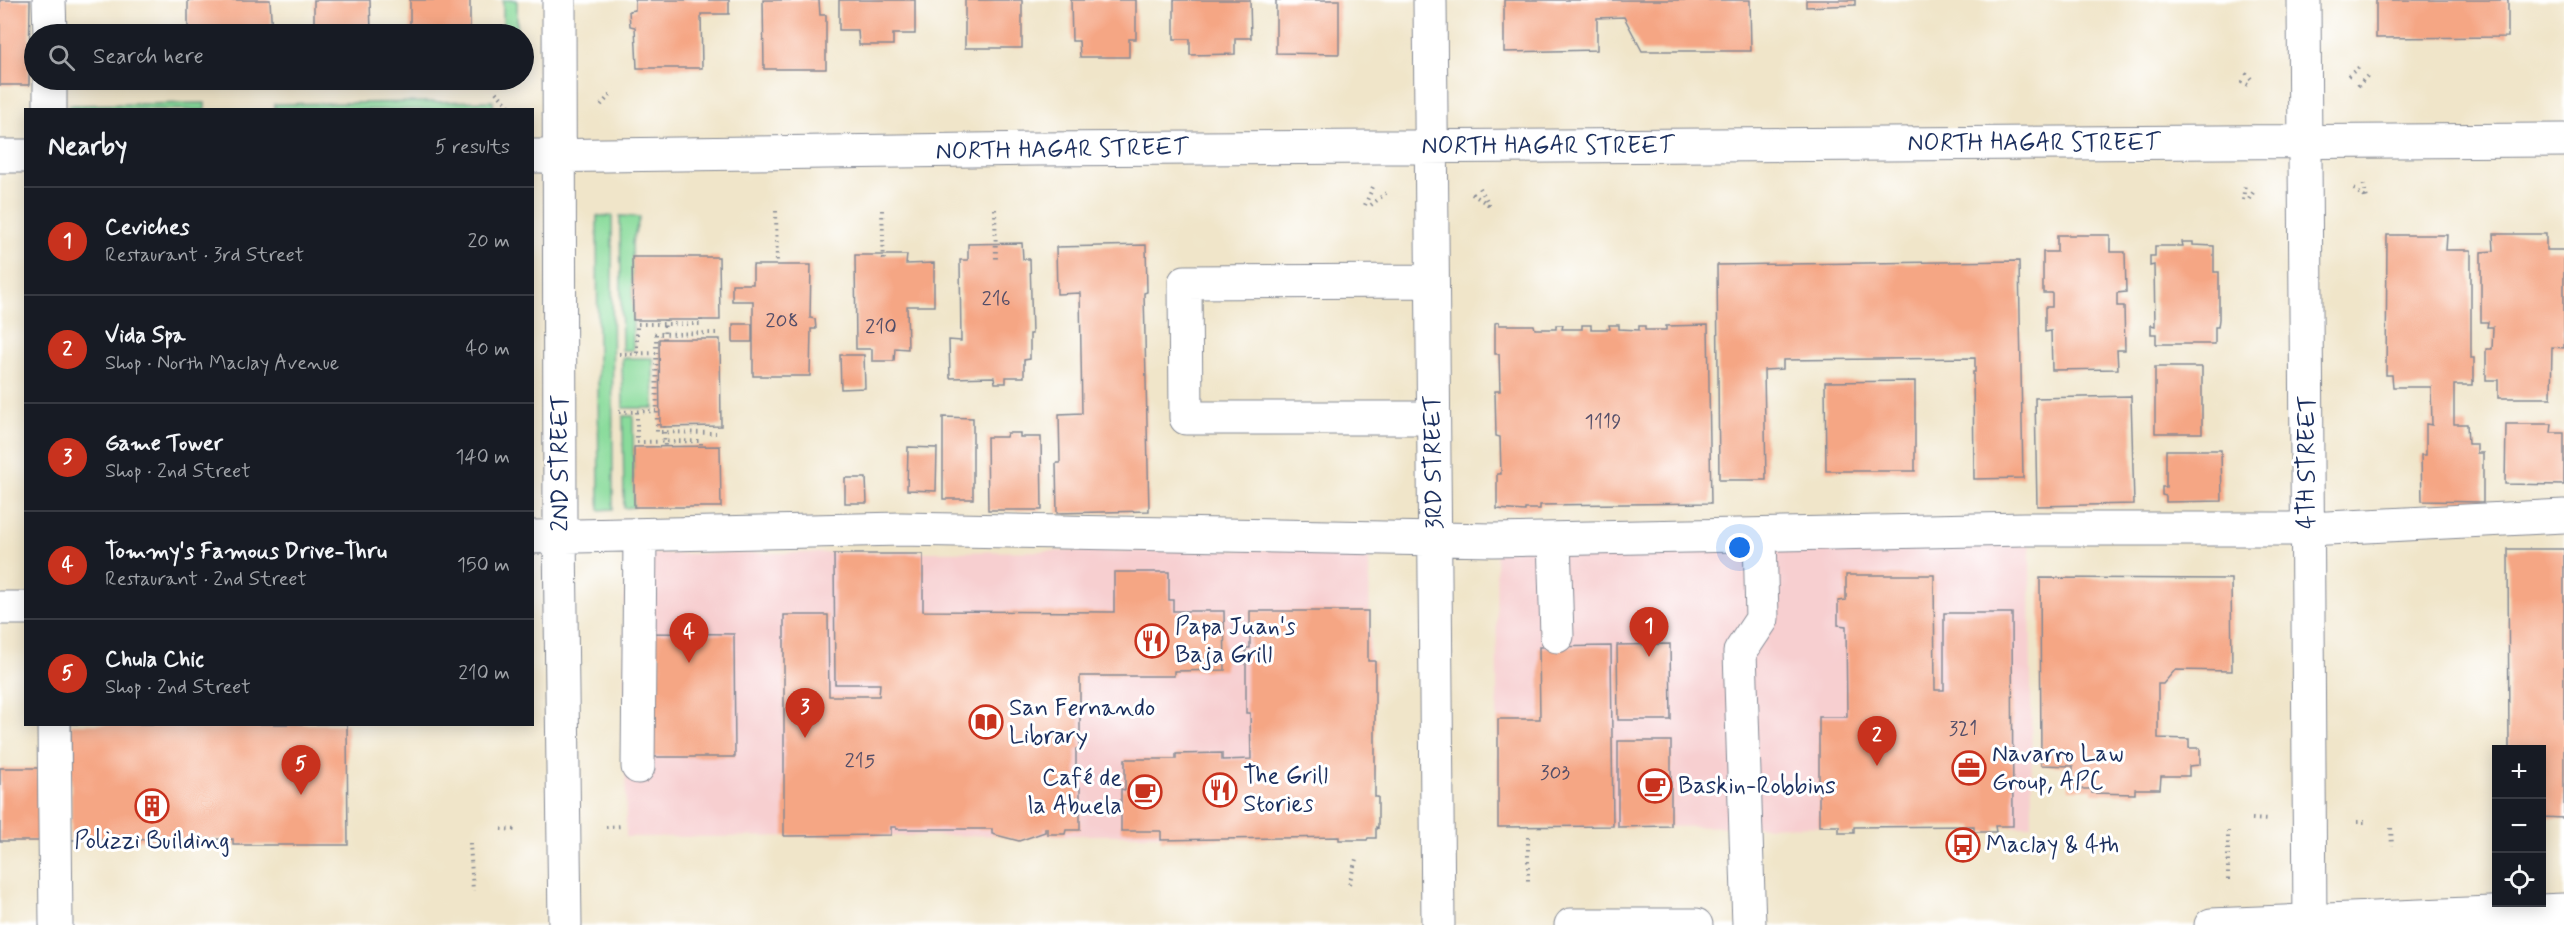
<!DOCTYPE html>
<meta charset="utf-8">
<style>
:root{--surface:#171b24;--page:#20242c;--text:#f1f3f6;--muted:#9ea1a6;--line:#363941;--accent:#c8321e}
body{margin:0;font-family:Mynerve,sans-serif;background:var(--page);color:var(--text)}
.controls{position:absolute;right:18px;bottom:18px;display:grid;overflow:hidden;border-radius:0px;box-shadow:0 3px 15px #0003}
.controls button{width:54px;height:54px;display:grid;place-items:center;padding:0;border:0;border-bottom:2px solid var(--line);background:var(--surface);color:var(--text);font:30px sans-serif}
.you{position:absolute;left:1740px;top:548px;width:21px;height:21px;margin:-15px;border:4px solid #fff;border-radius:50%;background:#1a73e8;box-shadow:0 0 0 9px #1a73e833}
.badge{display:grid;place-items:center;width:39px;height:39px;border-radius:50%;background:var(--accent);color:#fff;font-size:20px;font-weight:700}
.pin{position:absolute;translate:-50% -50px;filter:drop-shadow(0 2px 3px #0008)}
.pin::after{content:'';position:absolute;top:32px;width:21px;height:18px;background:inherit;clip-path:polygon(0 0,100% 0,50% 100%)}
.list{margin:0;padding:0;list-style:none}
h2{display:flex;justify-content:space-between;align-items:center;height:78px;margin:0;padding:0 24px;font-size:26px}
h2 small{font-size:20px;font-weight:400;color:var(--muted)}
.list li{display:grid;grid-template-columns:39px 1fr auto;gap:18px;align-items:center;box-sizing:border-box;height:108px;padding:0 24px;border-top:2px solid var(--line)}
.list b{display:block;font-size:22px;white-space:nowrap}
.list p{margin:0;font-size:20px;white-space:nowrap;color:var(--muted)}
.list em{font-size:20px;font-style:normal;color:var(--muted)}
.icon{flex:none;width:33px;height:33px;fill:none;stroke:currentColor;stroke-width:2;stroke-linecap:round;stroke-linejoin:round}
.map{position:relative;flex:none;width:2564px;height:925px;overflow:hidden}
.search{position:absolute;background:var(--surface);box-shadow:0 3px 15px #0003;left:24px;top:24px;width:510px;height:66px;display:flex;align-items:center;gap:15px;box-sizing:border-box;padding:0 21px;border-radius:33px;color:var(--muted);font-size:22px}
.panel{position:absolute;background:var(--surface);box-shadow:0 3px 15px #0003;left:24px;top:108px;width:510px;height:618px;border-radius:0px}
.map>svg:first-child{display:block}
.built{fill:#f7cfd0}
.green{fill:#8adb9b;stroke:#52857c;stroke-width:1.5}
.building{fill:#f5a684}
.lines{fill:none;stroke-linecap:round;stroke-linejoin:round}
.minor-casing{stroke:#868a94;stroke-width:35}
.major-casing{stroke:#868a94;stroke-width:35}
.path{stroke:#868a94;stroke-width:4;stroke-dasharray:1.5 4.5;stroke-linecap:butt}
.minor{stroke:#fff;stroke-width:33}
.major{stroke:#fff;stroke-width:33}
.path-bridge{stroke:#868a94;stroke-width:4;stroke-dasharray:1.5 4.5;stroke-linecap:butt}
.labels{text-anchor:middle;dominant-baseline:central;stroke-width:6;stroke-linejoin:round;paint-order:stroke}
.number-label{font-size:21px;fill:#524d68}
.street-label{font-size:24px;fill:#1b2f5e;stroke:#fff}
.poi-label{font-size:24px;fill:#1b2f5e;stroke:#fff;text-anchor:start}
</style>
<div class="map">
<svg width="2564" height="925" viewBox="0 0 2564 925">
<rect width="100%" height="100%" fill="#fff"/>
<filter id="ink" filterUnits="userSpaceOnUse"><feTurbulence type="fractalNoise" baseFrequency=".0167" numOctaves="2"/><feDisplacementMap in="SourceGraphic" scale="12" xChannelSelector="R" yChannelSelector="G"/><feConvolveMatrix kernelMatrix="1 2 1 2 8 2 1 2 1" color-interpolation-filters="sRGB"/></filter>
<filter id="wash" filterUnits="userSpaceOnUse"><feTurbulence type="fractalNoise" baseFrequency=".008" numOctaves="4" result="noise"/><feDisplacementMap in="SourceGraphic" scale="24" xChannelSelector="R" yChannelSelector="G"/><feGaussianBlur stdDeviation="1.35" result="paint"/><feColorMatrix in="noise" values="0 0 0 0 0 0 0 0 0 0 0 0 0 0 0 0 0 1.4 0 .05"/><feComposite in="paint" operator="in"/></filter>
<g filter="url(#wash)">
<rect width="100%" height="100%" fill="#f0e5c9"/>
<!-- built -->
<path class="built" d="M2030 545 2032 826 1498 827 1496 548Z
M1369 549 1372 834 626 837 624 554Z"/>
<!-- green -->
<path class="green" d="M503 0H517V34H503Z
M493 101V110H275L274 104Z
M205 103V110L69 109V105Z
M597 216H612L613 509 599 510Z
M620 216 640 217 632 242 633 350H622Z
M622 358H653L654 408H623Z
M623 416H633L634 507 624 508Z"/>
<g id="blocks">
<!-- building -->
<path class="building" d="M0 0H30L29 85H0Z
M188 0H270L272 34H188Z
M314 0H370L371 32 343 34V29H314Z
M410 0H470V33L415 34 410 33Z
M635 0H729V14H701L702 68H637L635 27 630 26 629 11 635 10Z
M763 0H819L820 15H826V69H764Z
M839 0H915V34H893V45H859L858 30H839Z
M965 0H1022V48H965Z
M1071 0H1136V39H1129V57H1080L1079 41H1072Z
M1174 0H1250L1251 38H1235V54L1190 55V39H1174Z
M1276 0H1339V54L1276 53Z
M1504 0H1750L1751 51H1642L1624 17 1597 18V50L1504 52Z
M1806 0H1855V5L1806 7Z
M2376 0H2508V37L2376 38Z
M2493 234H2546V250H2564V348L2552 347 2551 398H2498V380H2486V349H2492L2493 327H2487L2488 322H2481V252L2494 251Z
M2057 235H2110V252H2125L2126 292 2117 293V306H2124L2125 350H2117L2118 369 2052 370 2051 331 2045 332V307H2052V293H2043V252H2057Z
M2387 235H2447L2446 250H2471V358H2474V381L2472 380V385H2454V424H2467L2468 444H2477V453H2483V502L2422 501 2421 455H2426V424L2432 425 2431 387H2393L2392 375H2386Z
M2182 242H2193V245L2214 246V272H2219V319L2218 327H2215V344H2156V334H2151V325L2155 326 2154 265 2150 266V256H2155V246H2183Z
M1022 243 1023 259H1030L1032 334H1030V359L1024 360V377H1006V383H995L994 377 950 378 949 340 961 341 960 260H968V244Z
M1146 245 1147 292 1144 293 1149 511 1057 513 1056 463H1060L1059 414 1082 413 1080 293 1057 294 1056 247Z
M855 255H907L906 264 934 263V306H907L908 349 895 348 894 361H872V349H856Z
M632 257H719L720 320H633Z
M2019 261 2023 478 1974 479 1973 372H1975V358L1783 360V369L1764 370 1766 480H1719L1717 265Z
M753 265H811L810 318 815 319 816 329H811L810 376H753V301H732V284H753Z
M1499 322V325H1534L1535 329H1556V325H1563L1562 329H1582V325H1591V329H1610L1609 325H1619V329L1639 330V326H1645V330H1666V326L1708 325 1711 503 1540 505V509H1525V511L1497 509V474H1501L1500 437 1496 436 1495 391H1500L1499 354H1495V323Z
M733 324H752V342H733Z
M659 339H720L721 426 660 427Z
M840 355H864L865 388 841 389Z
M2155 367H2202V433H2155Z
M1915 381V471H1826L1825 382Z
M2131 396 2134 504 2037 506 2035 398Z
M943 417 973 418V499H943Z
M2506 424H2552L2551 433H2564V485L2505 484Z
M1007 433H1020V437H1041L1042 510H988L987 437H1006Z
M720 446 721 507H634V447Z
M908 447 937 448 936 491 907 490Z
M2166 450H2221L2222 501 2166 502V496L2162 495V487H2166Z
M845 478H866L867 503H845Z
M2508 549H2564V818L2542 817V750H2509Z
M834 554H923V611L1114 612V572H1169V600H1173V611H1224L1225 670 1174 671V676H1080V749H1076V787H1080V830H1066L1065 834H1047V828H1045V832L1019 841 992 834V829H896V827H891V835L784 836V615H828L829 696H879L880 684H835Z
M1846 575H1934L1935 690H1944V613H2012L2013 826H1995L1996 832H1974V826L1854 827V833H1839V826H1819V717H1847L1846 626 1838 625V601L1846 600Z
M2040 578 2231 579 2232 671 2175 670 2163 684H2158V738L2189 739V748H2200V765L2189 766V776H2161L2160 789H2135V794L2092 793V789H2069V773L2073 774V766L2041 765Z
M1250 611H1368V661H1375V797H1378V828L1376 827V838H1368L1367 840H1339V837L1161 840V831H1121V789L1125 790V759H1176V754L1222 753V760L1251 759 1250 713H1246V648H1250Z
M644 633 734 634 735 757H645Z
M1670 644 1671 720H1618L1617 645Z
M1611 646 1613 826 1498 827V719H1540L1539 647Z
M71 724H347L348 845H233V839L71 840Z
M1618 741H1671V826L1618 827Z
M0 768H38L39 841H0Z"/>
</g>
</g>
<g filter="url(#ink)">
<use href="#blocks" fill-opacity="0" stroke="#868a94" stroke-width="1.5"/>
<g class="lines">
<!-- minor casing -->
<g class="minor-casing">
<path id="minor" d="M49 0 50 34
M559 0 560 536 565 925
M1430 0 1438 925
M2304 0 2310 925
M50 80V110
M0 156H26
M532 156 1035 149 2564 140
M1432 281 1185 282 1186 418H1433
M532 537 901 529 1493 540 2024 529H2308L2564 516
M1554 539 1557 636
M0 608H26
M54 724 56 925
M638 767 640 536
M1749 925 1740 652 1762 619 1760 535"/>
</g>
<!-- major casing -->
<g class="major-casing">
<path id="major" d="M1571 925H1696
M2211 925 2564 910"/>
</g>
<!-- path -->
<path class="path" d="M2246 73 2253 81
M2348 76 2362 65
M2241 82 2248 85
M2358 86 2369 74
M496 92 511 108
M601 105 612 93
M1480 188 1490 206
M2354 189 2367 199 2363 182
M1472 194 1489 205
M2249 199 2254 191
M2243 200 2245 184
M1365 205 1373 187
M1371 205 1386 193
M995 209 996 260
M882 210 884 264
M776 211 777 265
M716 333 656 334 657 432 716 433
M637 353V324H701V319
M619 354 656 353
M619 412 656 411
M637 412V442L701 441V446
M2252 819 2268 820
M2357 822H2369
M606 827 622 826
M2391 828 2392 846
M501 829 517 830
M1528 837V885
M470 843 473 891
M2228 880V831
M1349 884 1356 859"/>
<!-- minor -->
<use href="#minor" class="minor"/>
<!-- major -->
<use href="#major" class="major"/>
<!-- path-bridge -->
<path class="path-bridge" d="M664 339 665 320
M664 426 665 447"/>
</g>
</g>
<!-- icons -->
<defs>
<g id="restaurant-ring" transform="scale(1.725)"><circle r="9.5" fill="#fff" stroke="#c8321e" stroke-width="1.5"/><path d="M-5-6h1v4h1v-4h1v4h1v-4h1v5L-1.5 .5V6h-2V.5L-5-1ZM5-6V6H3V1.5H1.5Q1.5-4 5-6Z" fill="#c8321e"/></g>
<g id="library-ring" transform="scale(1.725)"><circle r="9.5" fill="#fff" stroke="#c8321e" stroke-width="1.5"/><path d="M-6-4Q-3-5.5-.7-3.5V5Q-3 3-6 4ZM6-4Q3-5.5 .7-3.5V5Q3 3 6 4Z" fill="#c8321e"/></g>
<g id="office-ring" transform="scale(1.725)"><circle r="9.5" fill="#fff" stroke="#c8321e" stroke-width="1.5"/><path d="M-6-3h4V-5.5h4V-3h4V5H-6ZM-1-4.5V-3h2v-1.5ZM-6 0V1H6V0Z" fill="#c8321e"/></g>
<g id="cafe-ring" transform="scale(1.725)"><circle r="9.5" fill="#fff" stroke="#c8321e" stroke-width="1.5"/><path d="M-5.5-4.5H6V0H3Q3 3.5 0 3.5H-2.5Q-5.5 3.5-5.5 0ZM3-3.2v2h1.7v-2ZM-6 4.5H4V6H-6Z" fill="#c8321e"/></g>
<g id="building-ring" transform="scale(1.725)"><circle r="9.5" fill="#fff" stroke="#c8321e" stroke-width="1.5"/><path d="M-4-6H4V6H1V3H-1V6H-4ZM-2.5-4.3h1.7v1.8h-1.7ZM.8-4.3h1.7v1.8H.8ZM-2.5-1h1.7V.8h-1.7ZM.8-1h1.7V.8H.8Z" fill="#c8321e"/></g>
<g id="bus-ring" transform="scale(1.725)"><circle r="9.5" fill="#fff" stroke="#c8321e" stroke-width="1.5"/><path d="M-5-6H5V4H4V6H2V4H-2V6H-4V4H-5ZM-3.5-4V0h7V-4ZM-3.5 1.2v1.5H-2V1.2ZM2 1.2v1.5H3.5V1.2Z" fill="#c8321e"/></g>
</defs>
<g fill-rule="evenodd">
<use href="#restaurant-ring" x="1152" y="641"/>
<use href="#library-ring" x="986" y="722"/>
<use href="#office-ring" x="1969" y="768"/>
<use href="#cafe-ring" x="1655" y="786"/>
<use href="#restaurant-ring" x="1220" y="790"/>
<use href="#cafe-ring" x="1145" y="792"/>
<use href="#building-ring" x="152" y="806"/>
<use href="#bus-ring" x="1963" y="845"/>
</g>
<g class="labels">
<!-- number labels -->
<g class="number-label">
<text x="996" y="299">216</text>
<text x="782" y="321">208</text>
<text x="881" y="327">210</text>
<text x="1603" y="422">1119</text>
<text x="1963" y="729">321</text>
<text x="860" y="761">215</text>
<text x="1555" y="773">303</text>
</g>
<!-- street labels -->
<g class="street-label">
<text x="2034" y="143">NORTH HAGAR STREET</text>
<text x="1548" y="146">NORTH HAGAR STREET</text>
<text transform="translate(1062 150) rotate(-1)">NORTH HAGAR STREET</text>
<text transform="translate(1434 462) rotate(-91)">3RD STREET</text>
<text transform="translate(2307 462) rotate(-90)">4TH STREET</text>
<text transform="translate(560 463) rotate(-90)">2ND STREET</text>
</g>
<!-- poi labels -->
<g class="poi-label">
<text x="1175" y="627">Papa Juan's<tspan x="1175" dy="28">Baja Grill</tspan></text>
<text x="1009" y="708">San Fernando<tspan x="1009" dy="28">Library</tspan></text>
<text x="1992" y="754">Navarro Law<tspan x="1992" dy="28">Group, APC</tspan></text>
<text x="1243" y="776">The Grill<tspan x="1243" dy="28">Stories</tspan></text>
<text x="1122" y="778" text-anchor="end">Café de<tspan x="1122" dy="28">la Abuela</tspan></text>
<text x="1678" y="786">Baskin-Robbins</text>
<text x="152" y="841" text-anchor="middle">Polizzi Building</text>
<text x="1986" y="845">Maclay &amp; 4th</text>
</g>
</g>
</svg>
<div class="controls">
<button>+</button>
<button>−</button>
<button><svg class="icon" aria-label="locate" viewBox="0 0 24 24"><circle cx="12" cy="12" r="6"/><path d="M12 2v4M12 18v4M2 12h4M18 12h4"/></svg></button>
</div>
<div class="you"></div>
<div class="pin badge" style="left:1649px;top:657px">1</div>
<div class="pin badge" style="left:1877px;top:766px">2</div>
<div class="pin badge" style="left:805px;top:738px">3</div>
<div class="pin badge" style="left:689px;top:663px">4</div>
<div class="pin badge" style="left:301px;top:795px">5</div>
<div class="search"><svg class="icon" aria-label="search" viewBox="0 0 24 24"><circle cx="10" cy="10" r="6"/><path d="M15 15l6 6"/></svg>Search here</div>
<section class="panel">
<h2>Nearby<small>5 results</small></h2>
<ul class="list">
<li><span class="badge">1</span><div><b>Ceviches</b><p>Restaurant · 3rd Street</p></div><em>20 m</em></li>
<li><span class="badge">2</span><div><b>Vida Spa</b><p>Shop · North Maclay Avenue</p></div><em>40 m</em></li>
<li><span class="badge">3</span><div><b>Game Tower</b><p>Shop · 2nd Street</p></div><em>140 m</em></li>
<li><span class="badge">4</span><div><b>Tommy's Famous Drive-Thru</b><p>Restaurant · 2nd Street</p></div><em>150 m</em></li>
<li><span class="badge">5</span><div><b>Chula Chic</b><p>Shop · 2nd Street</p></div><em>210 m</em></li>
</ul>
</section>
</div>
